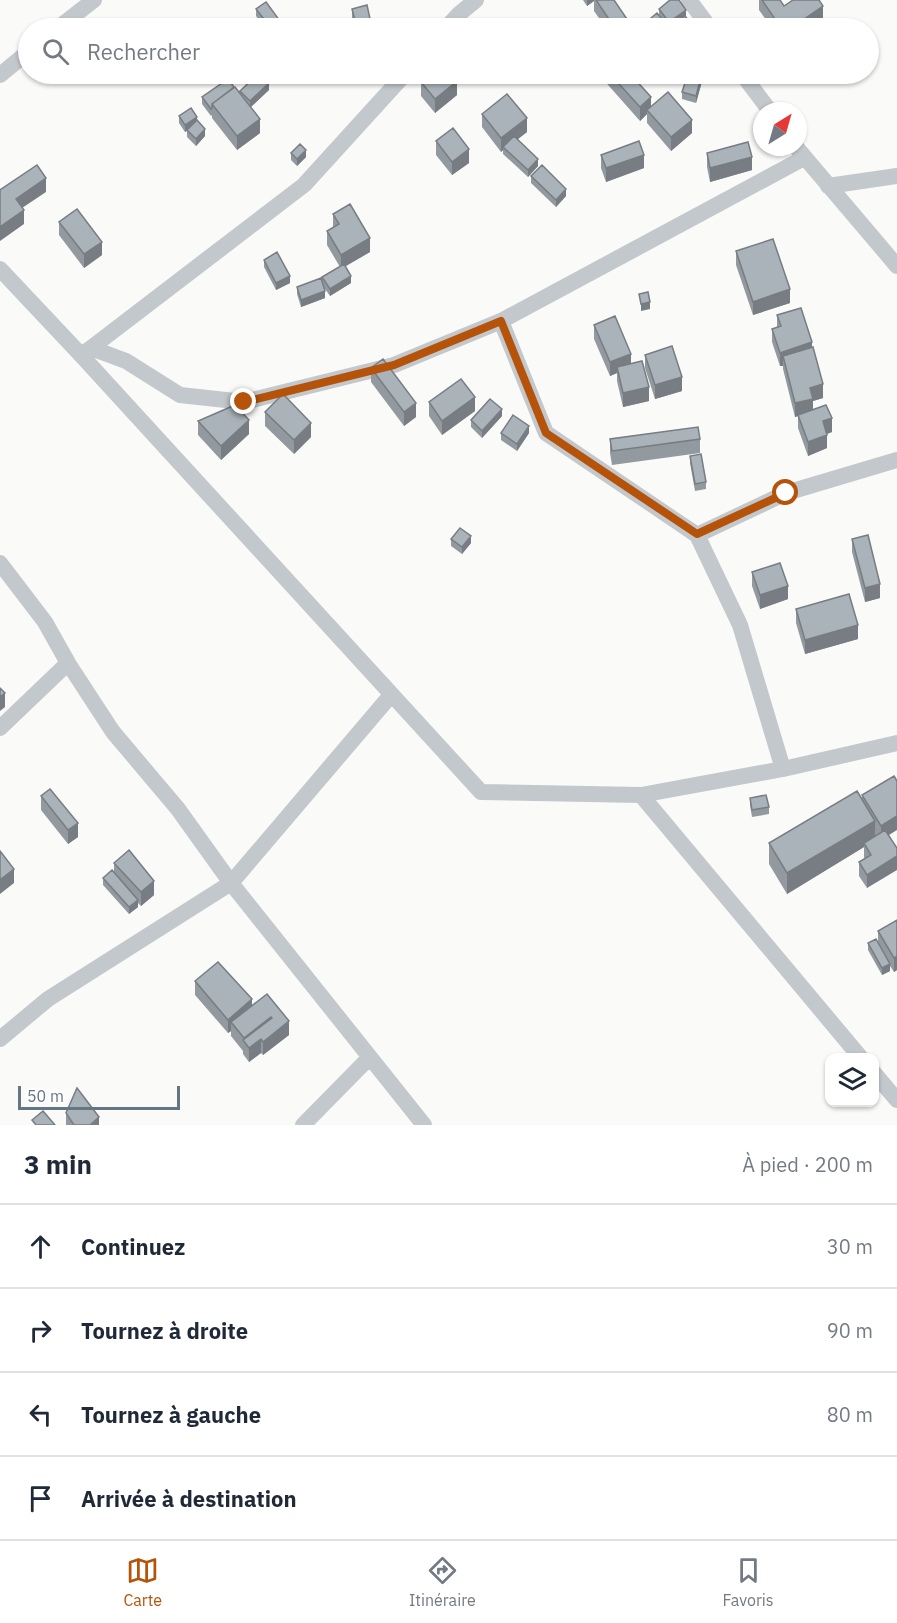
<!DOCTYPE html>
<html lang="fr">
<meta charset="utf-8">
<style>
:root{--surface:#fff;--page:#f6f6f7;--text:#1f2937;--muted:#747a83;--line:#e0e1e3;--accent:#b45309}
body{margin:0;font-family:"IBM Plex Sans",sans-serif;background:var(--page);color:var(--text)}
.controls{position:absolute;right:18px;bottom:18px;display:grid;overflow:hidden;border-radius:12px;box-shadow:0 2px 4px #0004}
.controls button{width:54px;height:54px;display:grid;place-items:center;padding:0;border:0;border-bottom:2px solid var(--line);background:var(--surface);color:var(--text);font:30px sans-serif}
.compass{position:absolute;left:753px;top:102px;width:54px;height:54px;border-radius:50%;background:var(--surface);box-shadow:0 2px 4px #0004;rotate:37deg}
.scale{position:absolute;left:18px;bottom:15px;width:162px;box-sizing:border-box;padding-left:6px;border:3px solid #657683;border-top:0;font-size:16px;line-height:21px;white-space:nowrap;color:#657683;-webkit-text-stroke:4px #fff;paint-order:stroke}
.stop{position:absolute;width:18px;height:18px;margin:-14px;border:4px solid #b45309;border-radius:50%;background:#fff}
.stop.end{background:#b45309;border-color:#fff;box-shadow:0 2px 6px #0008}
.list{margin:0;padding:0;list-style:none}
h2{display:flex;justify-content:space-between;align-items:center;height:78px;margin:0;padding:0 24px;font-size:26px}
h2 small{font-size:20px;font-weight:400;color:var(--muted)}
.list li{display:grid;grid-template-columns:39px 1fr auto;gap:18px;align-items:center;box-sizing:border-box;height:84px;padding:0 24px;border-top:2px solid var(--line)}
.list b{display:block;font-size:22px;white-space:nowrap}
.list em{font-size:20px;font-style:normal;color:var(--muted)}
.icon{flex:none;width:33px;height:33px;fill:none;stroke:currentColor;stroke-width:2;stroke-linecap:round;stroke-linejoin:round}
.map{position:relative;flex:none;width:897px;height:1125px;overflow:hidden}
.search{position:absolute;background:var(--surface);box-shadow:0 2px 4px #0004;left:18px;right:18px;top:18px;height:66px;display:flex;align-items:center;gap:15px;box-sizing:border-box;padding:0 21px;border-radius:33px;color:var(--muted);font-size:22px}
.sheet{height:414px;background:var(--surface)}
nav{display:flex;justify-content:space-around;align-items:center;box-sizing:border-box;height:84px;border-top:2px solid var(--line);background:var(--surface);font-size:16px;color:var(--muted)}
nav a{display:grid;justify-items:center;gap:3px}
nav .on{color:var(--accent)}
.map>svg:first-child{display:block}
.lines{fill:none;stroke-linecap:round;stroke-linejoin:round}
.minor{stroke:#c3c8cc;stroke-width:16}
.wall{fill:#929a9f}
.shaded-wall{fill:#777d82}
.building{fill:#aab3b9;stroke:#777d82;stroke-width:1.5}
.route{stroke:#b45309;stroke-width:8}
</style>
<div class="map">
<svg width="897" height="1125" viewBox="0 0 897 1125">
<rect width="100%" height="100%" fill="#fafaf8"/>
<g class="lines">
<!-- minor -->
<path class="minor" d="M689 0 710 28
M58 28 94 0
M446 28 459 14 476 0
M742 74 770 111
M0 75 28 52
M796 147 897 266
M828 186 897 176
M0 269 81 355 481 792 641 795 783 769 897 743
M501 321 546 433 697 535 740 625 783 769
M91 348 304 185 405 74
M81 355 91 348 126 361 180 395 244 402 394 365 501 321 804 158
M697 535 786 493 897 460
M0 563 45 622 68 663 113 732 178 809 231 883 424 1125
M0 728 68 663
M641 795 861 1058
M0 1039 48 999 231 883 391 695
M874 1073 897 1100
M303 1125 369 1058"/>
</g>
<!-- wall -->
<path class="wall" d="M583 0H614L631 28H606L594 11V1L587 6Z
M759 0H780L784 6 823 20 811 28H772L759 10Z
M256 9 280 28H265L256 16Z
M352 9 372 28H353L352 22Z
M659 9 686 17 668 28 666 25V28L659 15Z
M601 74H645V78L639 84 651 107 692 133 671 151 647 123V114L640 121 601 77Z
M688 74H704L696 103 682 99V92Z
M421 82 457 95 435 113 421 96Z
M234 87 240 93V91L269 90 250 107 260 133 237 150 212 118V115L211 116 202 104V97Z
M482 114 527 132 518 139 538 166 528 177 503 154V150L501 152 482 127Z
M179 116 197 121 205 136 196 146 187 137V131L185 132 179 123Z
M436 141 469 163 452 175 436 155Z
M291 153 306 157 297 166 291 160Z
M707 153 752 170 710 182 707 167Z
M601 155 644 168 606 182 601 168Z
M531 176 566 196 556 207 531 183Z
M333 214 370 252 345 266 351 283 330 296 323 286 325 298 301 307 297 294V287L322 283V277L340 267 327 245V231L333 228Z
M59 222 102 255 84 268 59 235Z
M736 251 790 303 753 315 736 265Z
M264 260 290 283 276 290 264 267Z
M777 315 812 348 823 398 813 401V410L832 432 827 434V448L808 456 798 428V416L795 417 783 369V366H780L772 342V329L777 327Z
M594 325 631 364 649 401 623 407 617 381V373L610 376 594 339Z
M645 355 682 391 655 399 645 368Z
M371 368 416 417 404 426 371 382Z
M429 402 475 411 442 435 429 416Z
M265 412 311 437 294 454 265 426Z
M502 416 482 438 471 427V420Z
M198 421 249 434 221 460 198 435Z
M501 433H529L517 451 501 440Z
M610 439H700V453L612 465 610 453Z
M690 456 706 482V489L695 491 690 463Z
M451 539 471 543 462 554 451 546Z
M852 539 880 598 865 602 852 552Z
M752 572 788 599 760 609 752 586Z
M796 609 858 639 805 654 796 623Z
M862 795 889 835 867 888 859 876V862L865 859 864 857V847L787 894 769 864V843L862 800Z
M41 796 78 837 68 844 41 810Z
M750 798 769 807V814L752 817 750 805Z
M114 863 154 895 141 906 138 903V907L129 914 103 885V878L114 873Z
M897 920V970L894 972 890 966V971L882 975 868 950V943L878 941V931Z
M195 981 252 1006 267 994 289 1035 263 1055 261 1053 249 1062 243 1054V1051L231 1036V1031L228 1033 195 995Z
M66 1113 99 1125H66Z"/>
<!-- shaded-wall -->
<path class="shaded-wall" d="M587 0H594V1L587 6Z
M823 6V20L811 28H791Z
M686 10V17L669 28V22Z
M280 21V28H271Z
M635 74H645V78L632 90V76Z
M702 74H704L696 103V96Z
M457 81V95L435 113V99Z
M269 83V90L250 108V101Z
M651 97V111L647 110V114L640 121V107Z
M197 117V124L185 132V125Z
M527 118V132L505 149 503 147V150L501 152V138Z
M260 119V133L237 150V136Z
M692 120V133L671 151V137Z
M205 129V136L196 146V139Z
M469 149V163L452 175V162Z
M306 150V157L297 166V159Z
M644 155V168L606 182V168Z
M752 157V170L710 182V168Z
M538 159V166L528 177V170Z
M46 178V192L16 212V199Z
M566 189V196L556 207V200Z
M24 210V224L0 241V227Z
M370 238V252L341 269V255Z
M102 242V255L84 268V254Z
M290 276V283L276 290V283Z
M351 276V283L330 296V289Z
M790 289V303L753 315V302Z
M325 291V298L301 307V300Z
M650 302V309L641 311V304Z
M812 342V356H783V366H780V353Z
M631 354V367H617V373L610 376V362Z
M682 377V391L655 399V385Z
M823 384V398L813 401V412L795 417V403L810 388Z
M649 387V401L623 407V393Z
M475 397V411L442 435V421Z
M416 403V417L404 426V412Z
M502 409V416L482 438V431Z
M832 418V432L823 435V421Z
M249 420V434L221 460V446Z
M311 423V437L294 454V440Z
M529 426V433L517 451V444Z
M827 435V448L808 456V442Z
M471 536V543L462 554V547Z
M880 584V598L865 602V588Z
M788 586V599L760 609V595Z
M858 625V639L805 654V640Z
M5 693V707L0 711V697Z
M897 816V830L881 840V826Z
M875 821V841L864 843V847L787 894V873Z
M78 823V837L68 844V830Z
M897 856V870L867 888V875Z
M14 869V883L0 894V880Z
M154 881V895L141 906V892Z
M138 900V907L129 914V907Z
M897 956V970L894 972V958Z
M890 964V971L882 975V968Z
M252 999V1013L231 1022V1031L228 1033V1020Z
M271 1017V1031L244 1042V1038Z
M289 1021V1035L263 1055V1042Z
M261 1039V1053L249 1062V1048Z
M99 1117V1125H90Z"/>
<!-- building -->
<path class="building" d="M596 0H614L631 25 626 28H615Z
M670 0H679L686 10 669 22 659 9Z
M762 0H780L784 6 793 0H819L823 6 791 28H781Z
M266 2 280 21 271 28 256 9Z
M367 5 372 28H357L352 9Z
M657 13 666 24 661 28H639Z
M685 16 695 28H668Z
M258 74H260L269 83 250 101 240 91Z
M431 74H451L457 81 435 99 421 82Z
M610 74H635L632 76 651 97 640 107Z
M688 74H702L696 96 682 92Z
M228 79 234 87 212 104V108L211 109 202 97Z
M235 87 260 119 237 136 212 104Z
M668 92 692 120 671 137 647 110Z
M507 94 527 118 501 138 482 114Z
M191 108 197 117 185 125 179 116Z
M197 120 205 129 196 139 187 130Z
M453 128 469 149 452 162 436 141Z
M514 136 538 159 528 170 503 147Z
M639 141 644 155 606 168 601 155Z
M748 142 752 157 710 168 707 153Z
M300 144 306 150 297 159 291 153Z
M37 165 46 178 16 199 24 210 0 227V190Z
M542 165 566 189 556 200 531 176Z
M350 204 370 238 341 255 327 231 339 224 333 214Z
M77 209 102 242 84 254 59 222Z
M773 239 790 289 753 302 736 251Z
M277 252 290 276 276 283 264 260Z
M344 264 351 276 330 289 322 277Z
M321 278 325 291 301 300 297 287Z
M648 292 650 302 641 304 639 294Z
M801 308 812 342 780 353 772 329 781 326 777 315Z
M615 316 631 354 610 362 594 325Z
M672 346 682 377 655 385 645 355Z
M813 347 823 384 810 388 813 399 795 403 783 356Z
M383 359 416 403 404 412 371 368Z
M642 361 649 387 623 393 617 367Z
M461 379 475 397 442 421 429 402Z
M283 394 311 423 294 440 265 412Z
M490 399 502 409 482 431 471 420Z
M235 405 249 420 221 446 198 421Z
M826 405 832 418 823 421 827 435 808 442 798 415Z
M513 415 529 426 517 444 501 433Z
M698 427 700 439 612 451 610 439Z
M701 454 706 482 695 484 690 456Z
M460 528 471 536 462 547 451 539Z
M868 535 880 584 865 588 852 539Z
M780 563 788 586 760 595 752 572Z
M849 594 858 625 805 640 796 609Z
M0 688 5 693 0 697Z
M894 776 897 781V816L881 826 862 795Z
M50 789 78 823 68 830 41 796Z
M857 791 875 821 787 873 769 843Z
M766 795 769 807 752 810 750 798Z
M885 830 897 848V856L867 875 859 862 871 855 864 843Z
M129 850 154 881 141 892 114 863Z
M0 851 14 869 0 880Z
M112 870 138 900 129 907 103 878Z
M897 920V956L894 958 878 931Z
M876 939 890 964 882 968 868 943Z
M218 962 252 999 228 1020 195 981Z
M267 994 289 1021 263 1042 261 1039 249 1048 243 1040 272 1018 271 1017 244 1038 231 1022Z
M77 1088 99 1117 90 1125H74L66 1113Z
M43 1111 55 1125H36L32 1120Z"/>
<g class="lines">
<!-- route -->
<path class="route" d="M244 402 394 365 501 321 546 433 697 534 786 493"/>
</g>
</svg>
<div class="controls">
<button><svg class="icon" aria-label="layers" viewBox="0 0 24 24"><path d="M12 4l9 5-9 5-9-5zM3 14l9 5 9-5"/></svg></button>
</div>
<svg class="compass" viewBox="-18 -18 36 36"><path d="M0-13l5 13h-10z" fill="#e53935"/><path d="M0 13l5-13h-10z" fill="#747a83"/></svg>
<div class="scale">50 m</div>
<div class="stop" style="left:786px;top:493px"></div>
<div class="stop end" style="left:244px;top:402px"></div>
<div class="search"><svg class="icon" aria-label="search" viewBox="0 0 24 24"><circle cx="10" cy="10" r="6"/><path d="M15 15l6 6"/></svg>Rechercher</div>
</div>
<section class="sheet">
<h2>3 min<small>À pied · 200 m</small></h2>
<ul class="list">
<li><svg class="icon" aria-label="ahead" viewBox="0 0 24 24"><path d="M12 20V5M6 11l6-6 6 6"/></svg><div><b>Continuez</b></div><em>30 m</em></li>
<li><svg class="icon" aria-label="right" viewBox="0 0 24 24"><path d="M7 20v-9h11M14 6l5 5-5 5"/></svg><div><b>Tournez à droite</b></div><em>90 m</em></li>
<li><svg class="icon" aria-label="left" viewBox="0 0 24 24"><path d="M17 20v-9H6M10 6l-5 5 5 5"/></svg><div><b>Tournez à gauche</b></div><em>80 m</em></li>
<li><svg class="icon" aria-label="arrive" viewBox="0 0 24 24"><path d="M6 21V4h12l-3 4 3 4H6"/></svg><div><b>Arrivée à destination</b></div></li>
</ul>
</section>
<nav>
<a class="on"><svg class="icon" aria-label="map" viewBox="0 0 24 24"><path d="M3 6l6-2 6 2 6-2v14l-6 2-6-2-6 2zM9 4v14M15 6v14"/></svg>Carte</a>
<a><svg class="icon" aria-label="directions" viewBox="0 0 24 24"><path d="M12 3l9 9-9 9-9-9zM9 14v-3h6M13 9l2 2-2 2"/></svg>Itinéraire</a>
<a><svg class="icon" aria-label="saved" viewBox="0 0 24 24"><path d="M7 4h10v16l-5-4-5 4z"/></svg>Favoris</a>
</nav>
